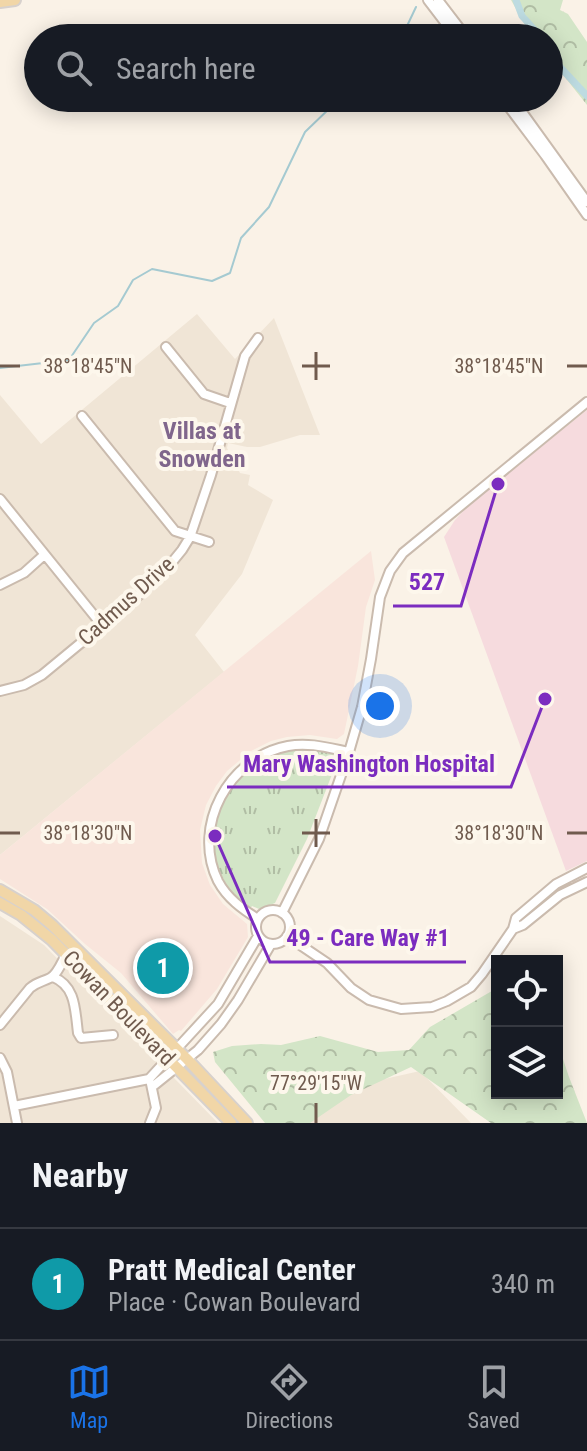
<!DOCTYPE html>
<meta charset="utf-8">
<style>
:root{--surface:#171b24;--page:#20242c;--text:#f1f3f6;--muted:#9ea1a6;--line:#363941;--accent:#1a73e8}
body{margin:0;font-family:"Roboto Condensed",sans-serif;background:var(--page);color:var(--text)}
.controls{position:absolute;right:24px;bottom:24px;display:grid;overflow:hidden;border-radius:0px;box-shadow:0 4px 20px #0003}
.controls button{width:72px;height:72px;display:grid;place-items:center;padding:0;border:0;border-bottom:2px solid var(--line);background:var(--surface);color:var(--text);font:40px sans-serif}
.you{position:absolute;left:380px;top:706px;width:28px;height:28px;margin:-20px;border:6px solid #fff;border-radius:50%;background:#1a73e8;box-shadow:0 0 0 12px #1a73e833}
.badge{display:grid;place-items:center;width:52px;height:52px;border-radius:50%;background:var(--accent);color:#fff;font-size:26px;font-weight:700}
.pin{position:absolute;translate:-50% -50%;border:4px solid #fff;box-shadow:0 2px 8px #0006}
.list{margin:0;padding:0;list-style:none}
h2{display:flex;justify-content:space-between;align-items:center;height:104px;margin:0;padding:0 32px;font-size:34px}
h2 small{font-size:26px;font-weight:400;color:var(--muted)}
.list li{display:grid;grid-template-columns:52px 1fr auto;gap:24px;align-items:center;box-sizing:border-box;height:112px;padding:0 32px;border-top:2px solid var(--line)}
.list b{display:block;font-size:30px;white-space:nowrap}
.list p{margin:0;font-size:26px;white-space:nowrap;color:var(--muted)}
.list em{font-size:26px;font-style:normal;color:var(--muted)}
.icon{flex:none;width:44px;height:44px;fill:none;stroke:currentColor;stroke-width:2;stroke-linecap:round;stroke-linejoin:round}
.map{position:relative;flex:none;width:587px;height:1123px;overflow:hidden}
.search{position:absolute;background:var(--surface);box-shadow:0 4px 20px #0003;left:24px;right:24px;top:24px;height:88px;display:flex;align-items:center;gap:20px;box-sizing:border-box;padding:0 28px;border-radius:44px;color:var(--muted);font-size:30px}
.sheet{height:216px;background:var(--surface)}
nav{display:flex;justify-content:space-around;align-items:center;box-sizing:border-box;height:112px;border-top:2px solid var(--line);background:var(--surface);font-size:22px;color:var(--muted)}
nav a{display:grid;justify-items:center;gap:4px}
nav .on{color:var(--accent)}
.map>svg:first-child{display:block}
.residential{fill:#f0e5d6}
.commercial{fill:#f9e5dc}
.medical{fill:#f6dbde}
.grass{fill:url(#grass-tufts)}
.forest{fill:url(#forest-crowns)}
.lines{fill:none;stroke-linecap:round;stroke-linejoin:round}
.stream{stroke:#a5cad1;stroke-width:2}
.canal{stroke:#bddbe1;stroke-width:7}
.minor-casing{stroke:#cabbae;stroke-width:12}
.major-casing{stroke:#d7d1cd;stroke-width:14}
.minor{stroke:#fff;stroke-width:8}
.major{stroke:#f1d6a7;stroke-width:10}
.ticks{fill:none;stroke:#705b4e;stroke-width:3}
.labels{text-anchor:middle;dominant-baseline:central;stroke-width:8;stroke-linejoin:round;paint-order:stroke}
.street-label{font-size:22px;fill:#705b4e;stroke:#fdf7ec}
.neighbourhood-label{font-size:24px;font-weight:bold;fill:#80668c;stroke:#fdf7ec}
.ticks-label{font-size:20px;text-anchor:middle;fill:#705b4e;stroke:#fdf7ec;stroke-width:8;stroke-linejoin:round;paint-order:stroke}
.leader{fill:none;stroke:#7b2cbf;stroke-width:3}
.callout-dot{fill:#7b2cbf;stroke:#fdf7ec;stroke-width:3}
.callout-label{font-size:24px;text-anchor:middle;font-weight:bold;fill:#7b2cbf;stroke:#fdf7ec;stroke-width:8;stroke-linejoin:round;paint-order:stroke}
</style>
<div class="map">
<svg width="587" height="1123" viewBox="0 0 587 1123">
<defs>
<pattern id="grass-tufts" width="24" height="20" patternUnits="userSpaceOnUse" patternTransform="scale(2)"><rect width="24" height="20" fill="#d3e5c7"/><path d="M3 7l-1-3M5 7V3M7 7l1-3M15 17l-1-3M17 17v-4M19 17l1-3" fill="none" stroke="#b0bda4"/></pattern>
<pattern id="forest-crowns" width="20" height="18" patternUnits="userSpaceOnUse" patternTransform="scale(2)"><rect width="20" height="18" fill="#d3e5c7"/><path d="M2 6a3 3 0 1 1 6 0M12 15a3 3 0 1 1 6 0" fill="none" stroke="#b0bda4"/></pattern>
</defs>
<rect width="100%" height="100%" fill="#faf2e7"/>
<!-- residential -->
<path class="residential" d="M197 314 235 359 274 318 320 435H300L260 447H247L228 443 227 448 240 473 250 475 248 485 273 500 242 574 195 635 224 672 0 855V395L41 444Z
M0 916 44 945 218 1123H0Z
M420 1071 471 1123H303L340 1089Z"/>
<!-- commercial -->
<path class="commercial" d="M371 551 375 580 366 607 358 666 344 734 337 739 310 735 287 737 271 741 251 751 227 771 216 786 206 805 200 830 202 863 210 885 223 904 247 924 248 937 217 989 181 1031 179 1030 173 1034 121 973 85 944 47 909 0 879V855Z"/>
<!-- medical -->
<path class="medical" d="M587 410V861L566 871 444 537 455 520 470 504Z"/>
<!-- grass -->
<path class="grass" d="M305 749 334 753 337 756 335 757 336 764 307 839 275 903 259 909 252 906 250 909C202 875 202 807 248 770 265 757 284 751 305 749Z"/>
<!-- forest -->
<path class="forest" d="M511 0H563L560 10 568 14 587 42V105L560 71 549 51V38H538L525 25Z
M497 988V1093H557V1041L569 1077 587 1123H491L411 1067 351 1095 310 1123H265L215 1062 213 1052 232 1046 261 1044 281 1045 320 1036 378 1052 409 1050 430 1027Z"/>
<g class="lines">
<!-- stream -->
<path class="stream" d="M407 38V26L416 7
M0 368 69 360 94 323 118 306 133 280 152 269 212 281 230 273 241 238 269 207 305 132 333 105 346 98"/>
<!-- canal -->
<path class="canal" d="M516 0 522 16 542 38
M549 45 560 67 587 96"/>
<!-- minor casing -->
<g class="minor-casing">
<path id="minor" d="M428 0 457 38
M438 0 467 38
M502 98 545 155 587 215
M512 98 587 202
M166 347 204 394 230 403
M82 416 175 531 209 542
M0 499 101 624
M0 585 24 573 44 555
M0 691 24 685 42 675 145 590 164 572 182 550 190 537 211 475 245 356 258 338
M256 927a17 17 0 1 1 34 0a17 17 0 1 1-34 0Z
M282 913 319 839 349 752 362 707 371 659 380 597 390 571 403 553 587 402
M258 919C242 909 227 898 218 881 191 826 229 757 288 746 309 742 329 748 349 752
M513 929 523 925 560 895 587 882
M287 936 327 963 351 988 369 1000 401 1009 432 1007 447 1001 471 987 482 974 513 929 516 918 556 884 587 868
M53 977C76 986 75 1010 78 1033L81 1038 113 1035
M0 1025 30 988C37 982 42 982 50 978 58 974 62 961 67 953
M0 1058 7 1072 17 1123
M149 1079 218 1004 258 936
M152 1087 198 1050 221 1024 238 1000 271 944
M14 1106 149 1079
M150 1123 156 1108 151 1084"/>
</g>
<!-- major casing -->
<g class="major-casing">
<path id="major" d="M0 2 15 0
M0 890 34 910 52 925 187 1059 247 1123
M0 903 21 915 52 940 231 1123"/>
</g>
<!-- minor -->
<use href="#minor" class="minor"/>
<!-- major -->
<use href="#major" class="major"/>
</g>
<!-- ticks -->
<path class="ticks" d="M316 352V380M0 366H20M302 366H330M567 366H587M316 819V847M0 833H20M302 833H330M567 833H587M316 1103V1123"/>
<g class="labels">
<!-- street labels -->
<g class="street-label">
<text transform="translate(126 601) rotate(-42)">Cadmus Drive</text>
<text transform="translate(119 1008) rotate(46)">Cowan Boulevard</text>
</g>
<!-- neighbourhood labels -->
<g class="neighbourhood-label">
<text x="202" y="431">Villas at<tspan x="202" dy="28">Snowden</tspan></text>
</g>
</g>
<g class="ticks-label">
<text x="88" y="373">38°18'45"N</text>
<text x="499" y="373">38°18'45"N</text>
<text x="88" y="840">38°18'30"N</text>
<text x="499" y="840">38°18'30"N</text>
<text x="316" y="1090">77°29'15"W</text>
</g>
<!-- callouts -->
<path class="leader" d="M498 484L461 606H393M545 699L511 787H227M215 836L270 962H466"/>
<g class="callout-dot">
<circle cx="498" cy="484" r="8"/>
<circle cx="545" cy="699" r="8"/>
<circle cx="215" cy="836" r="8"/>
</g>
<g class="callout-label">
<text x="427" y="590">527</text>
<text x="369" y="772">Mary Washington Hospital</text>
<text x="368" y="946">49 - Care Way #1</text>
</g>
</svg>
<div class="controls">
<button><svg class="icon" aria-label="locate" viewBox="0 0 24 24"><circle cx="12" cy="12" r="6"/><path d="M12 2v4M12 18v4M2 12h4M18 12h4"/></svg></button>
<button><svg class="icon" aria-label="layers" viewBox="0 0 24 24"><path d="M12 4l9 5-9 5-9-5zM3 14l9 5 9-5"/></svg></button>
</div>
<div class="you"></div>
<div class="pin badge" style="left:163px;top:968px;background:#0f9aa8">1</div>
<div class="search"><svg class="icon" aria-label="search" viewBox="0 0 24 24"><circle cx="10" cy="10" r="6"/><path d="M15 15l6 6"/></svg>Search here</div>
</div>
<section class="sheet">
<h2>Nearby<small></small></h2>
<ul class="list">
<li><span class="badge" style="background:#0f9aa8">1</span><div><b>Pratt Medical Center</b><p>Place · Cowan Boulevard</p></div><em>340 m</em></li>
</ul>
</section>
<nav>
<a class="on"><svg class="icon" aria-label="map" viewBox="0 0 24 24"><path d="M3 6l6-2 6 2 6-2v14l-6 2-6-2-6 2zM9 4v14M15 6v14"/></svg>Map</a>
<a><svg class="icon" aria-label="directions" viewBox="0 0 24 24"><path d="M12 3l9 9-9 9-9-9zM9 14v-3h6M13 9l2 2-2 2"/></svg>Directions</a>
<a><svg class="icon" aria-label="saved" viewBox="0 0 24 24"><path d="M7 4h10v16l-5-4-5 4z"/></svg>Saved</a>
</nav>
